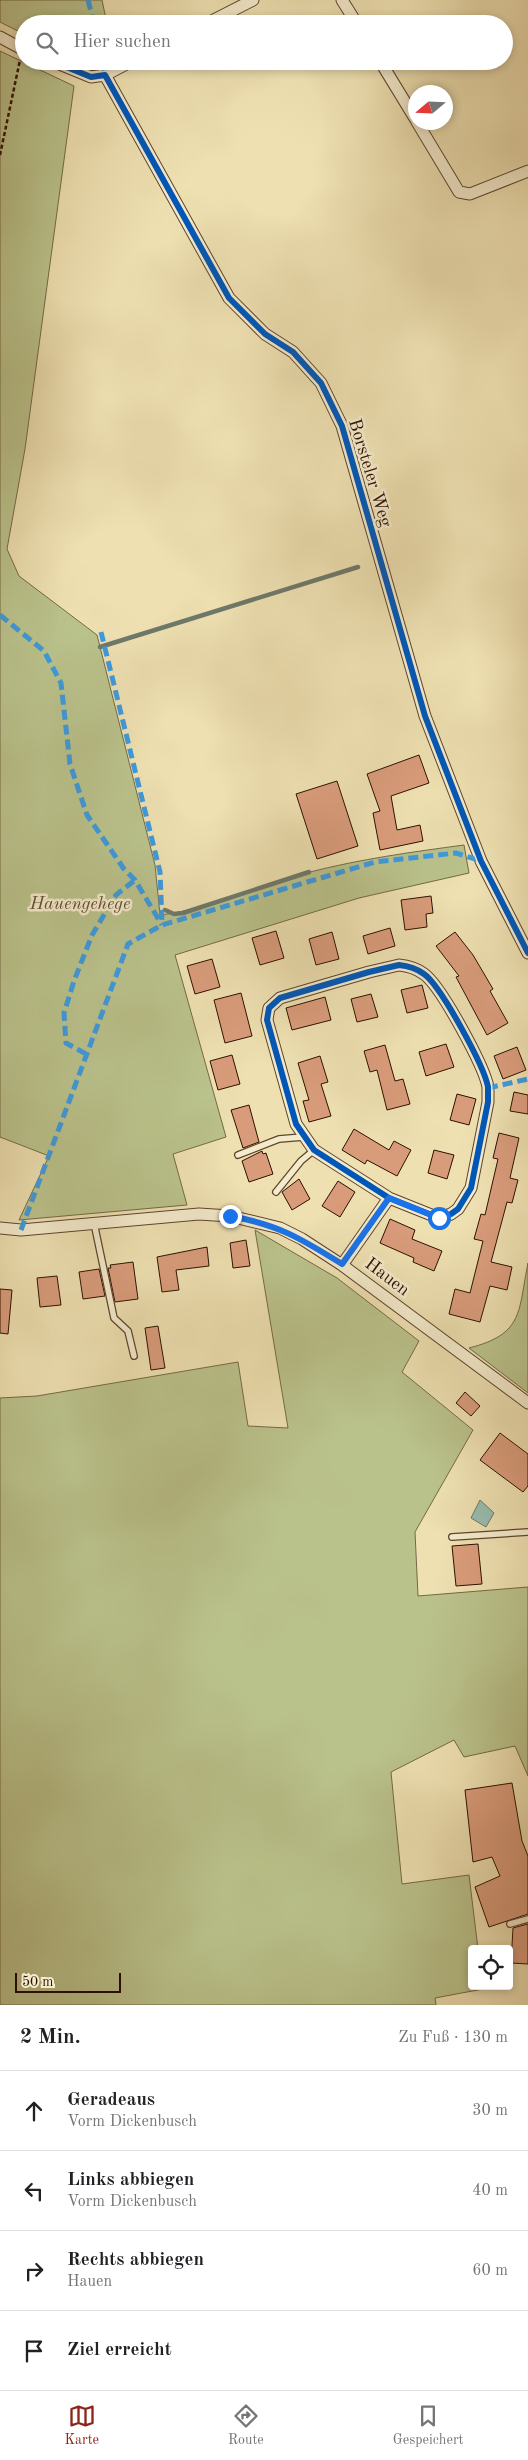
<!DOCTYPE html>
<html lang="de">
<meta charset="utf-8">
<style>
:root{--surface:#fff;--page:#f6f6f6;--text:#202124;--muted:#757577;--line:#e0e0e0;--accent:#8f2418}
body{margin:0;font-family:"Old Standard TT",serif;background:var(--page);color:var(--text)}
.controls{position:absolute;right:15px;bottom:15px;display:grid;overflow:hidden;border-radius:5px;box-shadow:0 2px 8px #0003}
.controls button{width:45px;height:45px;display:grid;place-items:center;padding:0;border:0;border-bottom:1px solid var(--line);background:var(--surface);color:var(--text);font:25px sans-serif}
.compass{position:absolute;left:408px;top:85px;width:45px;height:45px;border-radius:50%;background:var(--surface);box-shadow:0 2px 8px #0003;rotate:251deg}
.scale{position:absolute;left:15px;bottom:12px;width:106px;box-sizing:border-box;padding-left:5px;border:2px solid #2e1001;border-top:0;font-size:14px;line-height:18px;white-space:nowrap;color:#2e1001;-webkit-text-stroke:4px #f4ebcc;paint-order:stroke}
.stop{position:absolute;width:15px;height:15px;margin:-11px;border:4px solid #1a73e8;border-radius:50%;background:#fff}
.stop.end{background:#1a73e8;border-color:#fff;box-shadow:0 1px 5px #0008}
.list{margin:0;padding:0;list-style:none}
h2{display:flex;justify-content:space-between;align-items:center;height:65px;margin:0;padding:0 20px;font-size:21px}
h2 small{font-size:16px;font-weight:400;color:var(--muted)}
.list li{display:grid;grid-template-columns:32px 1fr auto;gap:15px;align-items:center;box-sizing:border-box;height:80px;padding:0 20px;border-top:1px solid var(--line)}
.list b{display:block;font-size:19px;white-space:nowrap}
.list p{margin:0;font-size:16px;white-space:nowrap;color:var(--muted)}
.list em{font-size:16px;font-style:normal;color:var(--muted)}
.icon{flex:none;width:28px;height:28px;fill:none;stroke:currentColor;stroke-width:2;stroke-linecap:round;stroke-linejoin:round}
.map{position:relative;flex:none;width:528px;height:2005px;overflow:hidden}
.search{position:absolute;background:var(--surface);box-shadow:0 2px 8px #0003;left:15px;right:15px;top:15px;height:55px;display:flex;align-items:center;gap:12px;box-sizing:border-box;padding:0 18px;border-radius:28px;color:var(--muted);font-size:19px}
.sheet{height:385px;background:var(--surface)}
nav{display:flex;justify-content:space-around;align-items:center;box-sizing:border-box;height:70px;border-top:1px solid var(--line);background:var(--surface);font-size:14px;color:var(--muted)}
nav a{display:grid;justify-items:center;gap:2px}
nav .on{color:var(--accent)}
.map>svg:first-child{display:block}
.green{fill:#bac28b;stroke:#746946}
.water{fill:#99bdb0;stroke:#6e786a}
.lines{fill:none;stroke-linecap:round;stroke-linejoin:round}
.stream{stroke:#6e786a;stroke-width:4.5}
.building{fill:#d99c7b;stroke:#2e1001}
.service-casing{stroke:#5e442d;stroke-width:8}
.minor-casing{stroke:#5e442d;stroke-width:13}
.path{stroke:#2e1001;stroke-width:2.5;stroke-dasharray:4 2.5;stroke-linecap:butt}
.service{stroke:#f4ebcc;stroke-width:5.5}
.minor{stroke:#f4ebcc;stroke-width:11}
.quiet{stroke:#3d9add;stroke-width:5;stroke-dasharray:10 5;stroke-linecap:butt}
.cycleway-casing{stroke:#f4ebcc;stroke-width:9}
.cycleway{stroke:#0057b8;stroke-width:6}
.route{stroke:#1a73e8;stroke-width:6}
.labels{text-anchor:middle;dominant-baseline:central;stroke-width:5;stroke-linejoin:round;paint-order:stroke}
.street-label{font-size:18px;fill:#2e1001;stroke:#f4ebcc}
.park-label{font-size:18px;font-style:italic;fill:#5f4e31;stroke:#f4ebcc}
</style>
<div class="map">
<svg width="528" height="2005" viewBox="0 0 528 2005">
<rect width="100%" height="100%" fill="#eee0b1"/>
<filter id="stains"><feTurbulence type="fractalNoise" baseFrequency=".004" numOctaves="4"/><feColorMatrix values="0 0 0 0 .2 0 0 0 0 .09 0 0 0 0 .02 0 0 0 .5 -.17"/></filter>
<radialGradient id="worn" r=".72"><stop offset=".6" stop-color="#630" stop-opacity="0"/><stop offset="1" stop-color="#630" stop-opacity=".3"/></radialGradient>
<!-- green -->
<path class="green" d="M0 0H102L107 24H24V34L0 22Z
M0 51 74 86 25 449 7 549 19 576 97 635 155 865 160 915C211 909 260 885 310 872 361 859 412 852 464 845L469 873 359 898 175 955 226 1137 173 1154 187 1205 19 1220 49 1156 0 1137Z
M255 1230 337 1278 419 1341 402 1372 473 1430 415 1532 418 1596 528 1587V1776L515 1746 464 1757 454 1740 391 1772 402 1884 469 1875 478 1949H472V1986H482L483 1989 435 1998 436 2005H0V1398L37 1396 238 1362 248 1426 288 1428Z
M528 1263V1393L469 1348C524 1334 518 1312 528 1263Z"/>
<!-- water -->
<path class="water" d="M480 1500 494 1513 486 1527 471 1518Z"/>
<g class="lines">
<!-- stream -->
<path class="stream" d="M100 647 358 567
M165 910 174 914 183 913 309 872"/>
</g>
<!-- building -->
<path class="building" d="M419 755 429 783 391 796 397 830 420 825 423 841 380 850 373 813 380 811 367 774Z
M337 781 358 846 317 859 296 794Z
M431 896 433 913 426 914 427 927 405 930 401 900Z
M390 928 395 946 368 954 363 936Z
M276 931 284 958 260 965 252 938Z
M332 932 339 959 316 965 309 939Z
M455 932 473 955 493 989 490 991 508 1023 487 1035 456 977 459 976 436 946Z
M212 959 220 987 195 994 187 966Z
M422 985 428 1008 407 1013 401 990Z
M241 993 252 1036 225 1043 214 1000Z
M371 994 378 1017 357 1022 351 999Z
M325 997 331 1020 292 1030 286 1008Z
M446 1044 454 1067 426 1076 419 1052Z
M385 1045 395 1081 403 1079 410 1104 387 1110 377 1070 370 1072 364 1051Z
M517 1047 526 1070 503 1079 494 1056Z
M232 1055 240 1084 218 1090 210 1061Z
M320 1056 328 1082 321 1084 331 1116 309 1122 303 1101 309 1100 298 1063Z
M514 1092 528 1095V1114L510 1111Z
M457 1094 476 1099 469 1125 450 1120Z
M249 1105 259 1142 243 1148 231 1110Z
M354 1129 389 1150 394 1141 411 1150 397 1176 367 1160 365 1164 342 1150Z
M499 1133 519 1138 510 1178 518 1180 512 1203 507 1202 491 1262 512 1267 507 1290 490 1286 480 1322 449 1314 455 1289 470 1293 483 1241 474 1239 481 1214 485 1215 498 1159 493 1158Z
M434 1150 454 1155 447 1179 428 1173Z
M262 1151 263 1154 266 1153 273 1174 249 1182 242 1161Z
M299 1179 310 1199 292 1210 282 1192Z
M338 1181 355 1192 340 1217 322 1206Z
M390 1219 415 1230 412 1239 442 1251 434 1271 413 1262 414 1258 380 1243Z
M246 1240 250 1266 233 1268 230 1243Z
M207 1247 209 1266 176 1270 179 1290 162 1292 157 1257Z
M133 1262 138 1299 115 1302 108 1268H111L110 1265Z
M99 1269 105 1296 83 1299 79 1272Z
M57 1276 61 1305 40 1307 37 1278Z
M0 1289 12 1290 8 1334 0 1333Z
M158 1326 165 1368 151 1370 145 1328Z
M465 1392 480 1406 471 1416 456 1403Z
M500 1433 528 1454V1486L523 1492 480 1460Z
M478 1544 482 1584 456 1586 452 1546Z
M512 1783 522 1841 528 1856V1914L489 1927 475 1887 500 1876 492 1857 473 1862 465 1790Z
M528 1924V1964L511 1963 513 1928Z"/>
<g class="lines">
<!-- service casing -->
<g class="service-casing">
<path id="service" d="M238 1155 279 1139 303 1137
M276 1192 301 1161 314 1150
M94 1223 114 1318 128 1331 134 1356
M452 1537 528 1532
M510 1924 528 1919"/>
</g>
<!-- minor casing -->
<g class="minor-casing">
<path id="minor" d="M342 0 357 24
M206 24 253 0
M0 37 24 50
M52 61 91 77 105 75 229 298 265 334 293 352 321 383 342 426 425 716 481 861 528 953
M380 61 416 120
M105 75 132 61
M417 122 459 192 470 194 528 171
M399 965C409 966 416 968 424 974 441 986 484 1066 488 1087 488 1092 488 1098 488 1102L471 1188 458 1209 451 1214 439 1218 389 1198 314 1150 296 1124 267 1020 269 1008 280 998 369 972Z
M0 1228 21 1230 199 1214 230 1216 280 1228 302 1239 342 1265 528 1403
M342 1265 389 1198"/>
</g>
<!-- path -->
<path class="path" d="M0 155 20 60"/>
<!-- service -->
<use href="#service" class="service"/>
<!-- minor -->
<use href="#minor" class="minor"/>
<!-- quiet -->
<path class="quiet" d="M88 0 94 24
M102 61 105 75
M0 615 44 651 61 683 70 764 87 815 124 869 135 880 162 925
M101 632 160 872 162 922
M86 1054 66 1043 64 1013 74 981 92 935 116 895 135 880
M488 1088 528 1079
M21 1230 128 944 162 925 375 862 456 853 481 861
M342 1265 389 1198"/>
<!-- cycleway casing -->
<g class="cycleway-casing">
<path id="cycleway" d="M52 61 91 77 105 75 229 298 265 334 293 352 321 383 342 426 425 716 481 861 528 953
M399 965C409 966 416 968 424 974 441 986 484 1066 488 1087 488 1092 488 1098 488 1102L471 1188 458 1209 451 1214 439 1218 389 1198 314 1150 296 1124 267 1020 269 1008 280 998 369 972Z"/>
</g>
<!-- cycleway -->
<use href="#cycleway" class="cycleway"/>
</g>
<g class="lines">
<!-- route -->
<path class="route" d="M230 1216C279 1225 300 1238 342 1264L389 1198 439 1218"/>
</g>
<g class="labels">
<!-- street labels -->
<g class="street-label">
<text transform="translate(370 473) rotate(73)">Borsteler Weg</text>
<text transform="translate(387 1277) rotate(37)">Hauen</text>
</g>
<!-- park labels -->
<g class="park-label">
<text x="80" y="904">Hauengehege</text>
</g>
</g>
<rect width="100%" height="100%" filter="url(#stains)"/>
<rect width="100%" height="100%" fill="url(#worn)"/>
</svg>
<div class="controls">
<button><svg class="icon" aria-label="locate" viewBox="0 0 24 24"><circle cx="12" cy="12" r="6"/><path d="M12 2v4M12 18v4M2 12h4M18 12h4"/></svg></button>
</div>
<svg class="compass" viewBox="-18 -18 36 36"><path d="M0-13l5 13h-10z" fill="#e53935"/><path d="M0 13l5-13h-10z" fill="#757577"/></svg>
<div class="scale">50 m</div>
<div class="stop" style="left:439px;top:1218px"></div>
<div class="stop end" style="left:230px;top:1216px"></div>
<div class="search"><svg class="icon" aria-label="search" viewBox="0 0 24 24"><circle cx="10" cy="10" r="6"/><path d="M15 15l6 6"/></svg>Hier suchen</div>
</div>
<section class="sheet">
<h2>2 Min.<small>Zu Fuß · 130 m</small></h2>
<ul class="list">
<li><svg class="icon" aria-label="ahead" viewBox="0 0 24 24"><path d="M12 20V5M6 11l6-6 6 6"/></svg><div><b>Geradeaus</b><p>Vorm Dickenbusch</p></div><em>30 m</em></li>
<li><svg class="icon" aria-label="left" viewBox="0 0 24 24"><path d="M17 20v-9H6M10 6l-5 5 5 5"/></svg><div><b>Links abbiegen</b><p>Vorm Dickenbusch</p></div><em>40 m</em></li>
<li><svg class="icon" aria-label="right" viewBox="0 0 24 24"><path d="M7 20v-9h11M14 6l5 5-5 5"/></svg><div><b>Rechts abbiegen</b><p>Hauen</p></div><em>60 m</em></li>
<li><svg class="icon" aria-label="arrive" viewBox="0 0 24 24"><path d="M6 21V4h12l-3 4 3 4H6"/></svg><div><b>Ziel erreicht</b></div></li>
</ul>
</section>
<nav>
<a class="on"><svg class="icon" aria-label="map" viewBox="0 0 24 24"><path d="M3 6l6-2 6 2 6-2v14l-6 2-6-2-6 2zM9 4v14M15 6v14"/></svg>Karte</a>
<a><svg class="icon" aria-label="directions" viewBox="0 0 24 24"><path d="M12 3l9 9-9 9-9-9zM9 14v-3h6M13 9l2 2-2 2"/></svg>Route</a>
<a><svg class="icon" aria-label="saved" viewBox="0 0 24 24"><path d="M7 4h10v16l-5-4-5 4z"/></svg>Gespeichert</a>
</nav>
